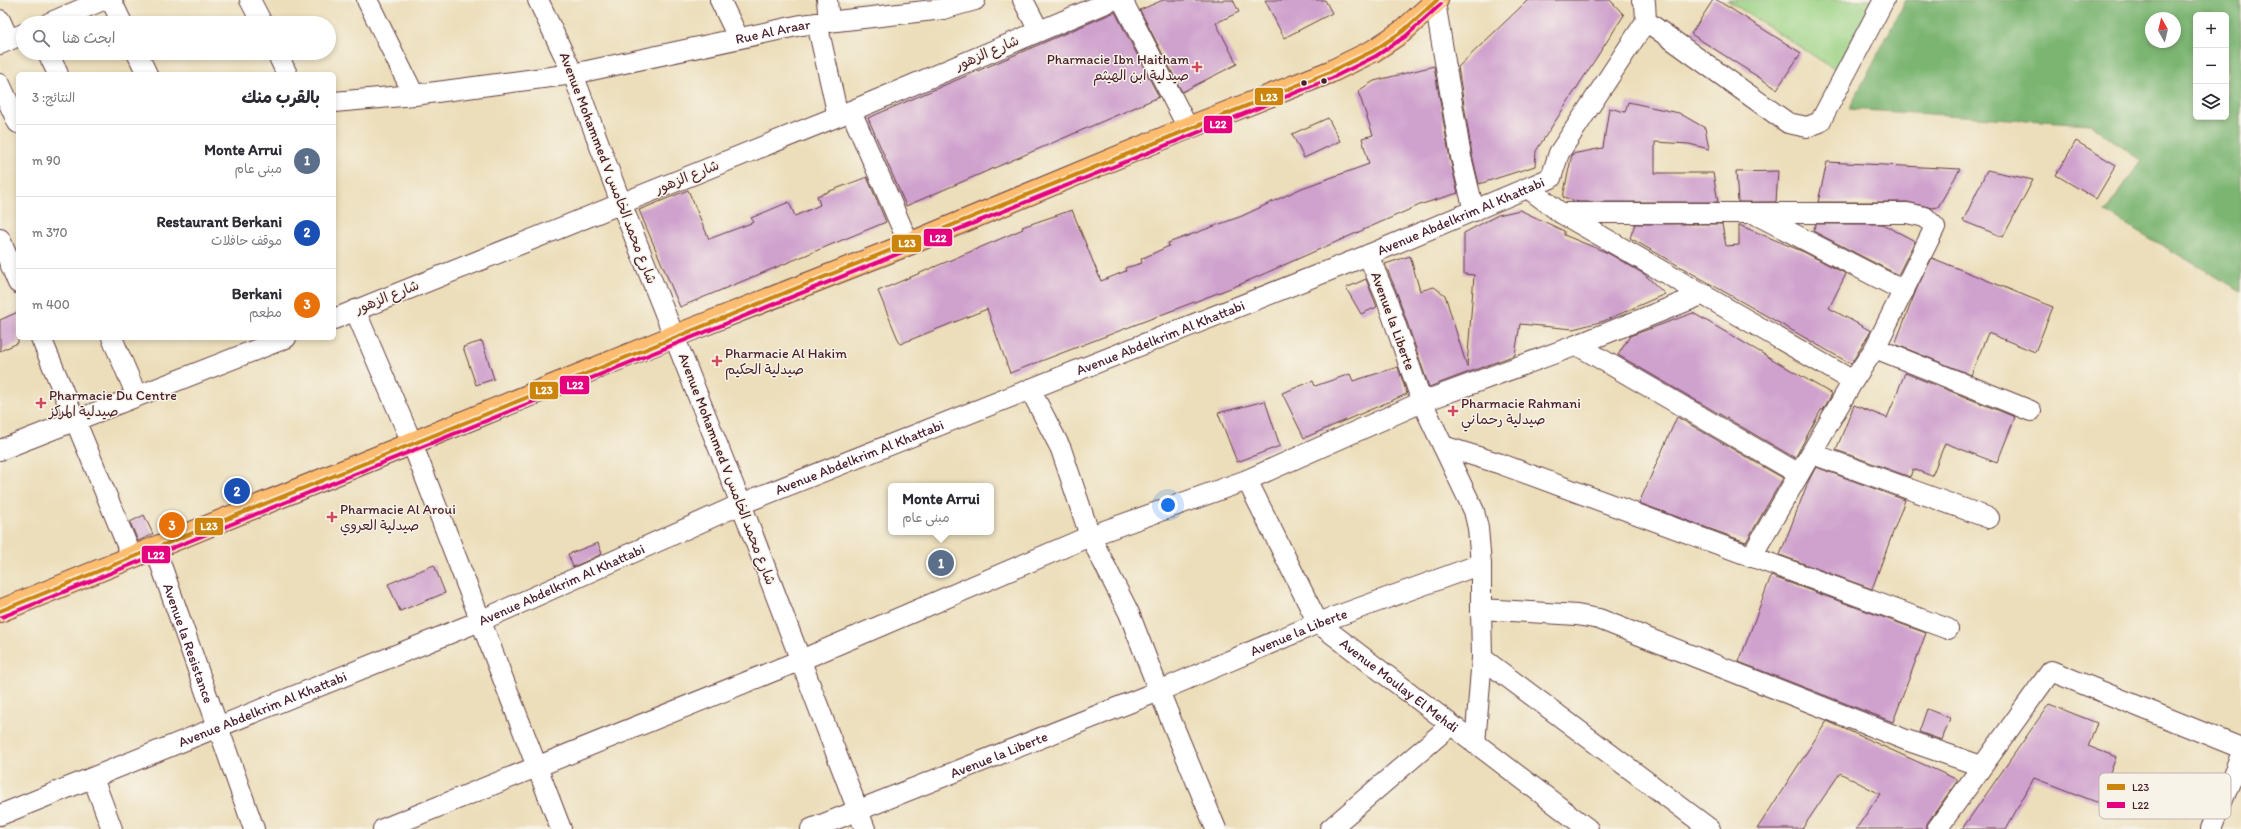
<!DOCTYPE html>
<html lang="ar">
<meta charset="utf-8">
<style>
:root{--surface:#fff;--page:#f7f7f7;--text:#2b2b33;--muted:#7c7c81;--line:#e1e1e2;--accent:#d1495b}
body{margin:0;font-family:Itim,"Playpen Sans Arabic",sans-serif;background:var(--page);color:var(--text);direction:rtl}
.controls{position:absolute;right:12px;top:12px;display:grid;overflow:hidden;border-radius:6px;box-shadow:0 2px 6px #0003}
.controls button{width:36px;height:36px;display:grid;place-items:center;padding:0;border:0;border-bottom:1px solid var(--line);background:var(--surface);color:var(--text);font:20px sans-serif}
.compass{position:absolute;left:2145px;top:12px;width:36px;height:36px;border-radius:50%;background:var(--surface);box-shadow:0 2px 6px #0003;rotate:352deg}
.you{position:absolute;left:1168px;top:505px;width:14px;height:14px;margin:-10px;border:3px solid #fff;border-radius:50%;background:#1a73e8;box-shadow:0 0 0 6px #1a73e833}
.badge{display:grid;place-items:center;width:26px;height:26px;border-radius:50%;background:var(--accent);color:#fff;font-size:13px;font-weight:700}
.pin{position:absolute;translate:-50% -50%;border:2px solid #fff;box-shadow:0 1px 4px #0006}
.popup{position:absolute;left:888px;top:483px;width:106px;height:52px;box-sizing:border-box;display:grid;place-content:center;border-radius:6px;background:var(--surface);filter:drop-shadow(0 1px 3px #0005);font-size:13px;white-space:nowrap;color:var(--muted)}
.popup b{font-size:15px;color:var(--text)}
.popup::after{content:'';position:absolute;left:50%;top:100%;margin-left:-8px;border:8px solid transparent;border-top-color:var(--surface)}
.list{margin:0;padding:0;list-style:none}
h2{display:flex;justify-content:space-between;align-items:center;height:52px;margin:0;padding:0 16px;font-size:17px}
h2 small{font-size:13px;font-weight:400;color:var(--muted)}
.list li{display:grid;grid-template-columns:26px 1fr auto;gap:12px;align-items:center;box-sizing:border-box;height:72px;padding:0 16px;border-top:1px solid var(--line)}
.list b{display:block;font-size:15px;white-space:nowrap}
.list p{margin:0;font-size:13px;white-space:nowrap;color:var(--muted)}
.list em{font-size:13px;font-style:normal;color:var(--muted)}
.icon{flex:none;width:22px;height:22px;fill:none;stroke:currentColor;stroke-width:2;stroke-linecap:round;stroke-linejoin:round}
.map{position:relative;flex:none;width:2241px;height:829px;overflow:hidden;direction:ltr}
.search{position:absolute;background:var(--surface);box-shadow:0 2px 6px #0003;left:16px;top:16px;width:320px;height:44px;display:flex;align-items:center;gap:10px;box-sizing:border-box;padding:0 14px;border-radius:22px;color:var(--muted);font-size:15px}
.panel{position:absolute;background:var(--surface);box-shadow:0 2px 6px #0003;left:16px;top:72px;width:320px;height:268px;border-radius:6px;direction:rtl}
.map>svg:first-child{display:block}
.green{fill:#9bd385;stroke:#727958}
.forest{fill:#7cb572;stroke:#636a4e;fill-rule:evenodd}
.building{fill:#cfa1cd}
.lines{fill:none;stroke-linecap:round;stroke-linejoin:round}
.street-casing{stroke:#623c40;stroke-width:22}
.primary-casing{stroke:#623c40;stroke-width:24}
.street{stroke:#fff;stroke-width:20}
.primary{stroke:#fcbd6f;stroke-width:22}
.bus-1-casing{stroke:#f7f3e8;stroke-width:7}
.bus-2-casing{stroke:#f7f3e8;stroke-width:7}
.bus-1{stroke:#cc840b;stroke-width:4}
.bus-2{stroke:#e5007d;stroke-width:4}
.poi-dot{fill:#d1495b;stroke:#f7f3e8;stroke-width:1.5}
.bus-dot{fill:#4a1f2b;stroke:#f7f3e8;stroke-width:1.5}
.labels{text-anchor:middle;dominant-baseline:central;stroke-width:3;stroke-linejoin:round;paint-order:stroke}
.street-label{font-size:14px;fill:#4a1f2b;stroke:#f7f3e8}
.poi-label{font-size:14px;fill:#4a1f2b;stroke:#f7f3e8;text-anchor:start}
.key{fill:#f7f3e8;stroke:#c3b3af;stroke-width:1}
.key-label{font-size:11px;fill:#4a1f2b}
.line-badge{stroke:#f7f3e8;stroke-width:1.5}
.badge-label{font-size:11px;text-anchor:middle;font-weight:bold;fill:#fff}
</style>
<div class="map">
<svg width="2241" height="829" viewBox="0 0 2241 829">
<rect width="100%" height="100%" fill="#f7f3e8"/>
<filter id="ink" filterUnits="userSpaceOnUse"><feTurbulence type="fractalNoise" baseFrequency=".025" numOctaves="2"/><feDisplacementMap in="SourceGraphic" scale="8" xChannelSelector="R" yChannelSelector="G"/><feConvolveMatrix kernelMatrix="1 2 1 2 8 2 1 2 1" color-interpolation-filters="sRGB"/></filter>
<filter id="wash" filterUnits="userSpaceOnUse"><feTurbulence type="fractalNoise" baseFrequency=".012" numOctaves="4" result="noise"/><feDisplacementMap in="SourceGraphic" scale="16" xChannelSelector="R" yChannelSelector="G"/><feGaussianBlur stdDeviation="0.9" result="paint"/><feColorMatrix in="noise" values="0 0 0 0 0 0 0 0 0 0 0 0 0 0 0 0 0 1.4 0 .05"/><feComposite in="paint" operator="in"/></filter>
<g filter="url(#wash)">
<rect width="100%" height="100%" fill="#ecdeba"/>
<!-- green -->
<path class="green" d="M1727 0H1873L1836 70Z"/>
<!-- forest -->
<path class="forest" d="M1906 0H2241V291L2105 212 2141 161 2091 124 1849 109ZM2196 15H2226V117H2196ZM2151 18H2175V42H2151Z"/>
<g id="blocks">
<!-- building -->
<path class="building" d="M1163 0H1233L1239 12 1216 23 1237 64 1182 92 1140 10Z
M1265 0H1325L1332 13 1284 38Z
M1528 0H1610L1624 15 1536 151 1535 166 1479 184 1472 155 1458 67Z
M1713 0H1717L1801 53 1777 89 1691 34Z
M1115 12 1159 97 906 206 868 118Z
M1434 66 1450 159 1458 193 1422 204 1241 284 1010 373 987 309 900 344 878 291 1000 239 1023 229 1022 227 1072 210 1101 281 1126 271 1125 268 1142 263 1141 259 1169 246 1168 243 1242 216 1302 188 1369 164 1362 138 1373 135 1358 91 1374 81Z
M1628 102 1679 113 1705 128 1709 149 1689 144 1655 142V173H1713L1718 202H1579L1563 197 1572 154 1603 148 1609 108 1625 112Z
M1328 118 1340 141 1304 158 1292 134Z
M2076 141 2116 165 2096 199 2056 175Z
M1827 162 1960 169 1938 207 1931 208 1907 202H1818Z
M1987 170 2033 180 2003 237 1963 221Z
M1778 171 1776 202H1738L1736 172Z
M867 177 886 222 680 307 639 210 688 190 709 239 754 222 751 218 789 202 795 216 820 205 817 196Z
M1520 210 1564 231V235L1608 253 1644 274 1665 294 1604 321 1573 329 1520 324 1515 355 1429 387 1397 293 1385 264 1410 256 1420 291 1434 287 1445 295 1467 367 1474 275 1464 274V233L1498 215Z
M1635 224H1722L1726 246 1739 245V225L1804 252 1846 274 1829 308 1871 331 1851 364 1630 238Z
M1816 224H1882L1915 241 1898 275 1813 231Z
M1932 258 2053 307 2035 352 1988 333 1971 375 1895 344 1917 288Z
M1366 279 1377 307 1361 314 1346 288Z
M18 312V343L0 351V320Z
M1693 313 1832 394 1823 410H1821L1795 458 1618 355 1630 336Z
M482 341 494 379 476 385 463 347Z
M1398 367 1407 394 1304 438 1282 393 1313 381 1315 386 1350 374 1353 381Z
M1905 373 2015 417 1997 463 1945 443 1932 476 1913 469 1910 477 1836 450 1854 405 1887 418Z
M1265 401 1280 446 1237 462 1218 413Z
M1677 417 1783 478 1746 542 1639 503Z
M1816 467 1905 500 1872 589 1780 555 1808 482Z
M144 515 153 534 138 541 130 522Z
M598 543 602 554 573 567 568 554Z
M434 565 445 593 400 611 388 584Z
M1771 576 1926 633 1893 722 1739 662Z
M2049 704 2097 723 2088 746 2116 757 2099 803 2034 778 2006 829H1962Z
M1927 709 1950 718 1942 740 1919 732Z
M1827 721 1958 780 1928 822 1925 829H1856L1880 794 1840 773 1802 829H1757Z"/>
</g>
</g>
<g filter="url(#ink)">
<use href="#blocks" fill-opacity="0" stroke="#623c40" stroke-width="1"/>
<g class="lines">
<!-- street casing -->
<g class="street-casing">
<g id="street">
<path d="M111 0 122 23"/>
<path d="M250 0 262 23"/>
<path d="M367 0 414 95"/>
<path d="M538 0 573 74 621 203 741 504 865 829"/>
<path d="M720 0 738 37"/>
<path d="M827 0 829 22"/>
<path d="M1023 0 1039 31"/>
<path d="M1122 0 1188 128"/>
<path d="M1642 0 1645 2 1646 21 1788 123 1807 127 1820 122 1884 0"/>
<path d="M1435 2 1461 157 1474 211"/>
<path d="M0 20 9 40"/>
<path d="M49 23 103 0"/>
<path d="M817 23 838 116"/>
<path d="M0 44 23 34"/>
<path d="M48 53 58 74"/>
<path d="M137 53 147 74"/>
<path d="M277 53 287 74"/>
<path d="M0 84 18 123"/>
<path id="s1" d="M334 102 414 95 573 74 801 25 943 9 975 0"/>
<path d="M851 111 909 244"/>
<path d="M1529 189 1561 213 1853 381"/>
<path d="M1561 213H1907L1925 217 1935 227 1875 348 1853 381 1751 557"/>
<path d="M1757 215 1904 291"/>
<path d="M0 239 18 283"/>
<path d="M355 310 412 443 561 829"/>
<path d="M334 319 851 111 1113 0"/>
<path d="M41 338 132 557"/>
<path d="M112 338 137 396"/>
<path d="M1577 345 1799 474"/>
<path d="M1875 348 2031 411"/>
<path d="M1030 389 1061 449 1090 536 1129 613 1159 691 1216 829"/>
<path d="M1443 446 1501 464 1948 629"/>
<path d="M0 450 286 338"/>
<path d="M1813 454 1989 518"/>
<path id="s2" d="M1247 480 1318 623 1588 829"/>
<path id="s3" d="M155 548 254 829"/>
<path d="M1481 564V609L1577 615 1599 619 1906 740 1981 766"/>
<path d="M1481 609 1482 658 1710 829"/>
<path d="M1475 744 1482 658"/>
<path d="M93 778 112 829"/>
<path id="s4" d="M0 815 480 621 741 504 1368 255 1551 178 1559 153 1646 21"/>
<path d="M383 829 801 660 1090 536 1247 480 1422 402 1577 345 1704 294"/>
<path id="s5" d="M811 829 1159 691 1318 623 1481 564 1478 528 1474 511 1422 402 1386 297 1368 255"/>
<path d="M1330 829 1451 725"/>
<path d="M1937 829 2051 671 2241 748"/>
<path d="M2211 829 2241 755"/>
</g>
</g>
<!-- primary casing -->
<g class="primary-casing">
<path id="primary" d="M0 611 675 336 909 244 1188 128 1330 72 1373 51 1403 31 1437 0"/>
</g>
<!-- street -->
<use href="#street" class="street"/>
<!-- primary -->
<use href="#primary" class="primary"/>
<!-- bus-1 casing -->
<g class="bus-1-casing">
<path id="bus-1" d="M0 611 1330 72 1373 51 1403 31 1437 0"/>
</g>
<!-- bus-2 casing -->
<g class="bus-2-casing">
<path id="bus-2" d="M2 617 1332 78 1376 56 1406 36 1441 4"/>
</g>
<!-- bus-1 -->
<use href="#bus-1" class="bus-1"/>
<!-- bus-2 -->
<use href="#bus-2" class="bus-2"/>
</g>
</g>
<!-- markers -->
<g class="poi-dot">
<path d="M1195 61h4v4h4v4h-4v4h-4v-4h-4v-4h4z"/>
<path d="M715 355h4v4h4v4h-4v4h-4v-4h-4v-4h4z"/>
<path d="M39 397h4v4h4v4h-4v4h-4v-4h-4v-4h4z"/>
<path d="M1451 405h4v4h4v4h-4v4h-4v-4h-4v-4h4z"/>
<path d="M330 511h4v4h4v4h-4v4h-4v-4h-4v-4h4z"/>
</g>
<g class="bus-dot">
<circle cx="1324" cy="81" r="3.5"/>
<circle cx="1304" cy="83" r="3.5"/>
</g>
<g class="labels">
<!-- street labels -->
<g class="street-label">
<text stroke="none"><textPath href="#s1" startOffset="445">Rue Al Araar</textPath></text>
<text transform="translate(987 53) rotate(-23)">شارع الزهور</text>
<text transform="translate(608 168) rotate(69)">Avenue Mohammed V شارع محمد الخامس</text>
<text transform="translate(687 177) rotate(-22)">شارع الزهور</text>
<text stroke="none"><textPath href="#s4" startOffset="1579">Avenue Abdelkrim Al Khattabi</textPath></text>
<text transform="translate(387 297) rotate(-22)">شارع الزهور</text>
<text transform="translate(1393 321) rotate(70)">Avenue la Liberte</text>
<text stroke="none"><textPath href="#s4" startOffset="1255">Avenue Abdelkrim Al Khattabi</textPath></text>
<text stroke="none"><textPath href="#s4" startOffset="931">Avenue Abdelkrim Al Khattabi</textPath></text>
<text transform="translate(727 469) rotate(69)">Avenue Mohammed V شارع محمد الخامس</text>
<text stroke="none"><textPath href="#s4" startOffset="607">Avenue Abdelkrim Al Khattabi</textPath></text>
<text stroke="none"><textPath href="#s5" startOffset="526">Avenue la Liberte</textPath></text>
<text stroke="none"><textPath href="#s3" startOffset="101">Avenue la Resistance</textPath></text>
<text stroke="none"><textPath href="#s2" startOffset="262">Avenue Moulay El Mehdi</textPath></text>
<text stroke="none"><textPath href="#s4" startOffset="283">Avenue Abdelkrim Al Khattabi</textPath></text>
<text stroke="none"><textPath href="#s5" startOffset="202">Avenue la Liberte</textPath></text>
</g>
<!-- poi labels -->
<g class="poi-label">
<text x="1189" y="59" text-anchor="end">Pharmacie Ibn Haitham<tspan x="1189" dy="16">صيدلية ابن الهيثم</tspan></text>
<text x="725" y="353">Pharmacie Al Hakim<tspan x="725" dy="16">صيدلية الحكيم</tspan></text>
<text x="49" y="395">Pharmacie Du Centre<tspan x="49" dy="16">صيدلية المركز</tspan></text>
<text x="1461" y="403">Pharmacie Rahmani<tspan x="1461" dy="16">صيدلية رحماني</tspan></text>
<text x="340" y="509">Pharmacie Al Aroui<tspan x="340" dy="16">صيدلية العروي</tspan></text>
</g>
</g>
<!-- legend -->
<rect x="2099" y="773" width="132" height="46" rx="6" class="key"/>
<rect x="2107" y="784" width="18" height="6" fill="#cc840b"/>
<rect x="2107" y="802" width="18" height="6" fill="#e5007d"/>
<g class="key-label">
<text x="2132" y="791">L23</text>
<text x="2132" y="809">L22</text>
</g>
<g class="line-badge">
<rect x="1254" y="87" width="30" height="19" rx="4" fill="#cc840b"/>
<rect x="1203" y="115" width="30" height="19" rx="4" fill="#e5007d"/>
<rect x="923" y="228" width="30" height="19" rx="4" fill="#e5007d"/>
<rect x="891" y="234" width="31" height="19" rx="4" fill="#cc840b"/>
<rect x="559" y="375" width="31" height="20" rx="4" fill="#e5007d"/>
<rect x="529" y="381" width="30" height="19" rx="4" fill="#cc840b"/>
<rect x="194" y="517" width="30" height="19" rx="4" fill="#cc840b"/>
<rect x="141" y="545" width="30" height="19" rx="4" fill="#e5007d"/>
</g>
<g class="badge-label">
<text x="1269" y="101">L23</text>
<text x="1218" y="128">L22</text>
<text x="938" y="242">L22</text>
<text x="907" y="247">L23</text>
<text x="575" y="389">L22</text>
<text x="544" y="394">L23</text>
<text x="209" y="530">L23</text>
<text x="156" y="559">L22</text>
</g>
</svg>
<div class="controls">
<button>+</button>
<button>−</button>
<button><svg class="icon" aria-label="layers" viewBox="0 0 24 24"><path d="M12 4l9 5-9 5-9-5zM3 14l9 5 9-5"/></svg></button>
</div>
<svg class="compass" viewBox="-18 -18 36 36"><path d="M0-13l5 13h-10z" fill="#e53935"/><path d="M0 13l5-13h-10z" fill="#7c7c81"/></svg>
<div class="you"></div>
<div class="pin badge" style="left:941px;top:563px;background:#5c6f8a">1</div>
<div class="popup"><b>Monte Arrui</b>مبنى عام</div>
<div class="pin badge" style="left:237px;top:491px;background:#1a4fb4">2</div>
<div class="pin badge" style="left:172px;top:525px;background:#e8710a">3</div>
<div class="search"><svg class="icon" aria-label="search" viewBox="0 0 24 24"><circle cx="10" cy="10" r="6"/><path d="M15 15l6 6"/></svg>ابحث هنا</div>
<section class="panel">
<h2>بالقرب منك<small>النتائج: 3</small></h2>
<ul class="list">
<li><span class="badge" style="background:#5c6f8a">1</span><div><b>Monte Arrui</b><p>مبنى عام</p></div><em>90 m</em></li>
<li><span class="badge" style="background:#1a4fb4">2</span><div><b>Restaurant Berkani</b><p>موقف حافلات</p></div><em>370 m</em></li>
<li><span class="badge" style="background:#e8710a">3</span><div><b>Berkani</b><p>مطعم</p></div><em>400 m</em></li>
</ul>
</section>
</div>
